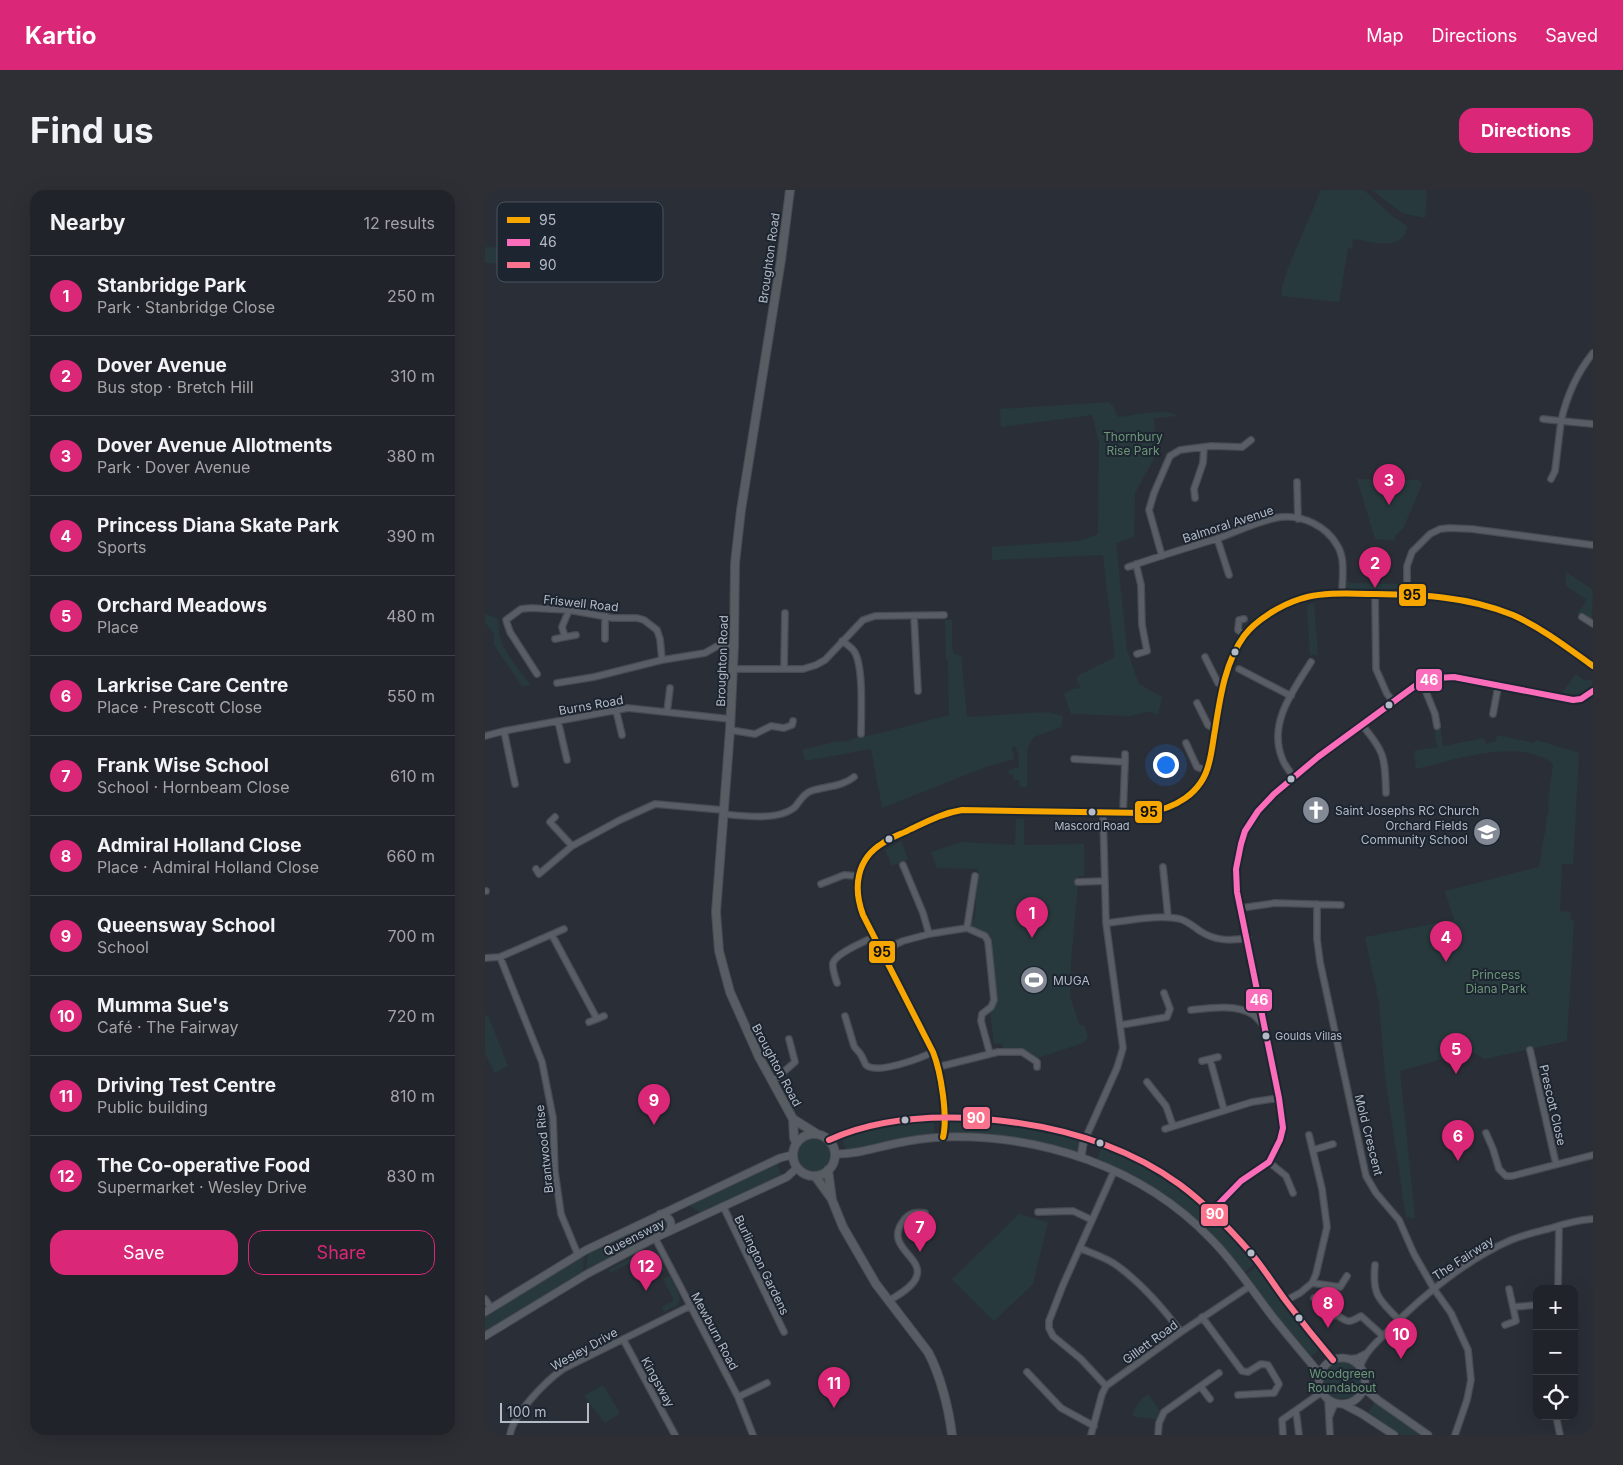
<!DOCTYPE html>
<meta charset="utf-8">
<style>
:root{--surface:#202329;--page:#2d2f35;--text:#f1f3f6;--muted:#a2a4a8;--line:#3d4046;--accent:#db2777}
body{margin:0;font-family:Inter,sans-serif;background:var(--page);color:var(--text)}
.controls{position:absolute;right:15px;bottom:15px;display:grid;overflow:hidden;border-radius:10px;box-shadow:0 5px 20px #0002}
.controls button{width:45px;height:45px;display:grid;place-items:center;padding:0;border:0;border-bottom:1px solid var(--line);background:var(--surface);color:var(--text);font:25px sans-serif}
.scale{position:absolute;left:15px;bottom:12px;width:89px;box-sizing:border-box;padding-left:5px;border:2px solid #b4bbc7;border-top:0;font-size:14px;line-height:18px;white-space:nowrap;color:#b4bbc7;-webkit-text-stroke:4px #1d2531;paint-order:stroke}
.you{position:absolute;left:680px;top:574px;width:18px;height:18px;margin:-12px;border:4px solid #fff;border-radius:50%;background:#1a73e8;box-shadow:0 0 0 8px #1a73e833}
.badge{display:grid;place-items:center;width:32px;height:32px;border-radius:50%;background:var(--accent);color:#fff;font-size:16px;font-weight:700}
.pin{position:absolute;translate:-50% -41px;filter:drop-shadow(0 1px 2px #0008)}
.pin::after{content:'';position:absolute;top:26px;width:18px;height:15px;background:inherit;clip-path:polygon(0 0,100% 0,50% 100%)}
.list{margin:0;padding:0;list-style:none}
h2{display:flex;justify-content:space-between;align-items:center;height:65px;margin:0;padding:0 20px;font-size:21px}
h2 small{font-size:16px;font-weight:400;color:var(--muted)}
.list li{display:grid;grid-template-columns:32px 1fr auto;gap:15px;align-items:center;box-sizing:border-box;height:80px;padding:0 20px;border-top:1px solid var(--line)}
.list b{display:block;font-size:19px;white-space:nowrap}
.list p{margin:0;font-size:16px;white-space:nowrap;color:var(--muted)}
.list em{font-size:16px;font-style:normal;color:var(--muted)}
.actions{display:flex;gap:10px;padding:15px 20px}
.actions a{flex:1;padding:11px 0;border:1px solid var(--accent);border-radius:15px;text-align:center;font-size:18px;color:var(--accent)}
.actions .main{background:var(--accent);color:#fff}
.icon{flex:none;width:28px;height:28px;fill:none;stroke:currentColor;stroke-width:2;stroke-linecap:round;stroke-linejoin:round}
.map{position:relative;flex:none;width:1108px;height:1245px;overflow:hidden;border-radius:15px}
header{display:flex;align-items:center;gap:30px;box-sizing:border-box;height:70px;padding:0 25px;background:var(--accent);color:#fff}
header strong{font-size:24px}
nav{display:flex;gap:28px;margin-inline-start:auto;font-size:18px}
.intro{display:flex;align-items:center;justify-content:space-between;box-sizing:border-box;height:120px;padding:0 30px}
h1{margin:0;font-size:35px}
.button{padding:12px 22px;border-radius:15px;background:var(--accent);color:#fff;font-size:18px;font-weight:700}
main{display:flex;gap:30px;padding:0 30px}
aside{flex:1;background:var(--surface);border-radius:15px;box-shadow:0 5px 20px #0002}
.map>svg:first-child{display:block}
.green{fill:#27393c}
.lines{fill:none;stroke-linecap:round;stroke-linejoin:round}
.minor-casing{stroke:#484b51;stroke-width:8}
.tertiary-casing{stroke:#484b51;stroke-width:9}
.secondary-casing{stroke:#484b51;stroke-width:10}
.minor{stroke:#595d65;stroke-width:5.5}
.tertiary{stroke:#595d65;stroke-width:7}
.secondary{stroke:#585c63;stroke-width:8}
.bus-1-casing{stroke:#1d2531;stroke-width:10}
.bus-2-casing{stroke:#1d2531;stroke-width:10}
.bus-3-casing{stroke:#1d2531;stroke-width:10}
.bus-1{stroke:#f7a600;stroke-width:6}
.bus-2{stroke:#fb6dba;stroke-width:6}
.bus-3{stroke:#fc738d;stroke-width:6}
.bus-dot{fill:#b4bbc7;stroke:#1d2531;stroke-width:2}
.labels{text-anchor:middle;dominant-baseline:central;stroke-width:4;stroke-linejoin:round;paint-order:stroke}
.bus-label{font-size:11px;fill:#b4bbc7;stroke:#1d2531}
.street-label{font-size:12px;fill:#b4bbc7;stroke:#1d2531}
.park-label{font-size:12px;fill:#6c9777;stroke:#1d2531}
.poi-label{font-size:12px;fill:#b4bbc7;stroke:#1d2531;text-anchor:start}
.key{fill:#1d2531;stroke:#4a525e;stroke-width:1}
.key-label{font-size:14px;fill:#b4bbc7}
.line-badge{stroke:#1d2531;stroke-width:2}
.badge-label{font-size:14px;text-anchor:middle;font-weight:bold;fill:#fff}
.pale-badge-label{font-size:14px;text-anchor:middle;font-weight:bold;fill:#111}
</style>
<header>
<strong>Kartio</strong>
<nav><a>Map</a><a>Directions</a><a>Saved</a></nav>
</header>
<div class="intro"><h1>Find us</h1><a class="button">Directions</a></div>
<main>
<aside>
<h2>Nearby<small>12 results</small></h2>
<ul class="list">
<li><span class="badge">1</span><div><b>Stanbridge Park</b><p>Park · Stanbridge Close</p></div><em>250 m</em></li>
<li><span class="badge">2</span><div><b>Dover Avenue</b><p>Bus stop · Bretch Hill</p></div><em>310 m</em></li>
<li><span class="badge">3</span><div><b>Dover Avenue Allotments</b><p>Park · Dover Avenue</p></div><em>380 m</em></li>
<li><span class="badge">4</span><div><b>Princess Diana Skate Park</b><p>Sports</p></div><em>390 m</em></li>
<li><span class="badge">5</span><div><b>Orchard Meadows</b><p>Place</p></div><em>480 m</em></li>
<li><span class="badge">6</span><div><b>Larkrise Care Centre</b><p>Place · Prescott Close</p></div><em>550 m</em></li>
<li><span class="badge">7</span><div><b>Frank Wise School</b><p>School · Hornbeam Close</p></div><em>610 m</em></li>
<li><span class="badge">8</span><div><b>Admiral Holland Close</b><p>Place · Admiral Holland Close</p></div><em>660 m</em></li>
<li><span class="badge">9</span><div><b>Queensway School</b><p>School</p></div><em>700 m</em></li>
<li><span class="badge">10</span><div><b>Mumma Sue's</b><p>Café · The Fairway</p></div><em>720 m</em></li>
<li><span class="badge">11</span><div><b>Driving Test Centre</b><p>Public building</p></div><em>810 m</em></li>
<li><span class="badge">12</span><div><b>The Co-operative Food</b><p>Supermarket · Wesley Drive</p></div><em>830 m</em></li>
</ul>
<div class="actions"><a class="main">Save</a><a>Share</a></div>
</aside>
<div class="map">
<svg width="1108" height="1245" viewBox="0 0 1108 1245">
<rect width="100%" height="100%" fill="#2a2f37"/>
<!-- green -->
<path class="green" d="M836 0H879L907 26 922 36C919 63 885 51 868 49L867 59 863 58 854 112 797 106V97L803 78Z
M887 0H942L940 28 917 23Z
M0 57 19 58 18 74 0 73Z
M624 212 628 216 633 227C648 226 681 217 692 226L669 228 671 265 650 303 649 347 631 353 642 460 654 494 677 507 673 524 662 522 644 526 586 524 579 504 588 499 596 498 591 488 596 484 630 467 618 365 507 370V357L595 351 613 344 614 252 607 225 516 237 515 219Z
M872 289 934 290 937 294 919 337 910 346 909 351 890 349Z
M1081 382 1108 400 1107 430 1097 423 1095 426 1092 424 1102 410 1081 396Z
M860 390 866 393 916 394 914 399 885 401 883 399H864L860 396Z
M829 413 833 466 828 464 825 466 822 415Z
M0 424 12 428C16 436 12 443 16 451 23 467 35 482 46 495L37 496 9 455V445L0 432Z
M460 430H467V451L468 463 476 466 482 527 563 522 578 526 576 537 549 547 542 559V597L535 596 534 590H529L528 584H524V580L534 577V566L530 556 527 557 529 569 501 577 397 618 386 559 320 571 317 560 348 552 365 551 366 549 400 542 464 525 463 470 461 469Z
M1091 484 1100 491 1108 489 1107 495 1094 506 1075 505Z
M952 536 955 537 958 556 999 548 1001 554 1011 551 1012 545 1049 553 1051 550 1094 563 1088 674H1077L1075 721 1086 722 1085 730 1089 731 1082 851 999 869 986 861 915 881 930 1028 921 1027 900 885 894 812 880 747 969 730 960 701 1054 677 1064 618V614H1063L1068 574C1033 547 970 570 931 579L929 561 952 557 949 537Z
M531 629H539V655L599 654V686H594L593 692 586 773 585 806 594 834 600 836 603 848 598 853 550 869C536 859 534 860 518 859L517 853 509 854 505 821 511 814V808L506 750 504 746 491 741 487 736V732L490 727 493 679 452 678 446 662 476 652 530 655Z
M416 651 423 669 407 676 400 660Z
M3 825 23 876 10 883 0 864V826Z
M473 930 536 935 597 948 594 955V962L551 952 461 945 462 931Z
M449 931V945L408 950 361 961 357 948C387 938 417 933 449 931Z
M309 964a19 19 0 1 1 38 0a19 19 0 1 1-38 0Z
M618 956C644 968 670 981 693 997 723 1018 747 1045 770 1073L760 1082C749 1069 738 1056 727 1044 693 1011 654 989 612 969Z
M291 972 297 987 217 1023 205 1016 204 1012Z
M534 1024 563 1032 548 1094 509 1131 467 1089Z
M175 1027 182 1030 183 1037 181 1040 101 1079 103 1062Z
M166 1059 171 1063 180 1080 175 1083 165 1062 125 1083 124 1080 159 1060Z
M99 1064 98 1081 0 1142V1125Z
M773 1076 834 1160 824 1168 793 1130 762 1084Z
M185 1086 195 1108 192 1116 179 1122 177 1117 189 1110 178 1089Z
M838 1190a19 19 0 1 1 38 0a19 19 0 1 1-38 0Z
M118 1195 135 1223 120 1233 99 1206Z
M663 1204 675 1221 671 1229 650 1227 648 1226V1221L656 1210Z
M891 1211 939 1245H915L883 1222Z"/>
<g class="lines">
<!-- minor casing -->
<g class="minor-casing">
<path id="minor" d="M1058 229 1076 231C1082 205 1091 184 1108 163
M1066 289 1070 281 1076 231 1108 234
M812 292 813 329
M710 308 709 299 718 273 719 257
M732 348 744 385
M677 366 664 320 669 303 685 266 695 260 726 256 757 257 766 250
M651 374 656 395 657 435 662 461 652 464
M643 377C672 367 701 358 731 349 752 342 774 330 796 327 818 325 841 336 852 355 861 369 857 388 857 404
M890 404 891 479 902 504 908 511
M922 404V376L927 362 945 344 955 339 965 338 987 339 1108 355
M429 426 433 501
M1097 427 1108 434
M759 429 754 430 753 440 760 445
M80 447 91 445
M70 449 80 447 77 437 84 420
M120 449V432L121 426
M357 451C361 454 366 457 369 461 379 476 376 525 376 544
M720 467 733 493 739 496
M299 478 300 423
M248 479H318L331 475 340 470 378 430 390 426 459 425
M754 479 806 506
M52 484 25 442 21 430 36 419 46 418 84 420 128 428H152L159 430 172 440 175 449 177 470 220 463 234 455 249 456
M937 492 950 524 952 536
M72 493 109 487 177 470
M712 513 723 535 730 539
M131 520 137 545
M182 522 185 498
M1008 524 1013 497
M73 531 82 570
M877 535C900 562 900 568 901 603
M245 540 270 544 286 536 299 538 307 535 308 531
M19 541 30 594
M0 546 19 541 143 518 245 529
M701 553 712 577 722 581
M589 569 640 572 638 623
M640 572V564
M809 588C805 581 799 575 797 568 783 533 808 501 826 472
M238 624C257 626 294 631 310 617 315 611 318 604 326 601 341 596 357 597 369 587
M70 627 65 632 87 656
M418 675 438 723 444 744
M678 677 683 727
M51 679 54 684 87 656 135 630 170 614 238 620
M593 692 620 691
M336 694 359 685 373 686
M0 701H1
M832 714V749L835 772 881 986 891 1003 914 1030 929 1064 949 1099 966 1123 983 1160 986 1190 982 1210 970 1245
M756 718 790 713 856 715
M621 733C643 731 674 724 695 729 702 731 708 736 715 741 730 751 745 751 763 748
M482 738 500 746 503 751 509 810 506 817 497 824 496 831 505 864
M67 745 112 829 104 832
M396 761 418 751 444 744 482 738 490 686
M15 767 57 872 68 928 70 982 76 1024 93 1065
M0 768 15 767 79 739
M352 793C350 787 347 779 348 773 351 763 379 752 389 747
M706 820C724 818 751 814 767 824 772 827 775 832 779 836
M360 826C363 836 366 846 369 856 371 860 374 861 376 865 378 868 379 872 381 875 392 885 436 868 448 862
M112 829 119 826
M636 835 682 827 685 819 679 803
M1045 860 1071 974
M725 869 739 920
M717 871 733 867
M453 877 513 862H537L552 872V877
M288 891 310 872 304 849
M662 892 681 916 688 936
M680 939 767 912 794 908
M1001 943 1008 959 1014 979 1021 986H1027L1108 965
M601 947 632 878 638 858 621 733 618 622
M828 960 848 954
M784 972 801 986 808 1003
M238 1016 299 1142
M553 1022 588 1021 607 1030
M726 1022 756 991 784 972 795 950 798 938 794 908 752 702 751 679 756 654 760 641 773 621 789 604 833 567 934 493 952 488 969 487 1088 510 1096 509 1108 501
M170 1048 253 1207 268 1245
M595 1058C608 1064 623 1068 634 1077 658 1095 678 1118 696 1142
M890 1075C887 1106 894 1109 914 1130
M827 1093 855 1097 862 1086
M1024 1099 1028 1117 1052 1115
M1073 1099 1074 1036
M829 1108 845 1127 852 1125C863 1133 864 1133 876 1126L898 1146
M0 1109 6 1118
M403 1111C412 1106 430 1096 432 1085 437 1066 398 1056 419 1030 425 1022 432 1022 440 1023
M800 1111 815 1103 827 1093 831 1084 842 1037 837 999 824 945
M717 1127 757 1181 763 1182 776 1174 783 1175 794 1194 789 1203 753 1205
M1020 1135 1031 1131 1028 1117
M138 1149 190 1245
M863 1169 872 1168 882 1163
M875 1177C880 1161 894 1150 906 1138 938 1105 984 1068 1026 1050 1038 1045 1051 1042 1063 1039 1078 1034 1093 1030 1108 1029
M542 1182 576 1218 609 1236
M621 1196 596 1169 568 1146 564 1138V1131L578 1095 629 981
M716 1197 725 1209
M253 1207 282 1193
M843 1210 845 1245
M811 1221 814 1245
M845 1225 850 1213
M1071 1226 1075 1245
M25 1245C28 1224 61 1191 78 1179L205 1116
M606 1245 617 1204 621 1196 696 1142 765 1096
M673 1245 674 1233 679 1222 734 1183
M798 1245 797 1230 837 1202"/>
</g>
<!-- tertiary casing -->
<g class="tertiary-casing">
<path id="tertiary" d="M458 947C463 927 456 882 448 862L378 725C368 698 371 669 398 653 406 647 417 644 426 639 443 631 458 623 477 620L660 623C689 619 717 604 724 573 727 562 728 551 730 540 735 508 740 472 759 446 771 430 796 415 815 409 834 402 863 403 883 404 934 405 979 405 1028 425 1057 438 1083 458 1108 476
M344 950C392 928 447 925 500 929 569 935 637 953 694 994 720 1013 744 1038 765 1062 778 1077 789 1095 801 1111 816 1131 832 1151 848 1170
M350 964C371 965 392 957 413 953 427 950 443 948 458 947 556 944 657 977 726 1049 749 1072 767 1100 787 1126 803 1146 819 1165 835 1184
M596 967 598 954 601 947
M175 1024C185 1027 188 1031 185 1041
M0 1122 101 1060 295 968 307 965
M0 1146 102 1084 170 1048 302 987 312 978
M834 1191a23 23 0 1 1 46 0a23 23 0 1 1-46 0Z
M879 1198 893 1210 943 1245
M858 1214 877 1224 909 1245"/>
</g>
<!-- secondary casing -->
<g class="secondary-casing">
<path id="secondary" d="M305 0 296 70 256 320 250 373 249 456 245 540 231 722 234 761 245 802 274 867 308 929 309 948 311 952
M308 929 332 944
M308 965a21 21 0 1 1 42 0a21 21 0 1 1-42 0Z
M343 980 347 1010 358 1037 391 1094 443 1162C455 1184 464 1219 467 1245
M330 986 346 1008"/>
</g>
<!-- minor -->
<use href="#minor" class="minor"/>
<!-- tertiary -->
<use href="#tertiary" class="tertiary"/>
<!-- secondary -->
<use href="#secondary" class="secondary"/>
<!-- bus-1 casing -->
<g class="bus-1-casing">
<path id="bus-1" d="M458 947C463 927 456 882 448 862L378 725C368 698 371 669 398 653 406 647 417 644 426 639 443 631 458 623 477 620L660 623C689 619 717 604 724 573 727 562 728 551 730 540 735 508 740 472 759 446 771 430 796 415 815 409 834 402 863 403 883 404 934 405 979 405 1028 425 1057 438 1083 458 1108 476"/>
</g>
<!-- bus-2 casing -->
<g class="bus-2-casing">
<path id="bus-2" d="M726 1022 756 991 784 972 795 950 798 938 794 908 752 702 751 679 756 654 760 641 773 621 789 604 833 567 934 493 952 488 969 487 1088 510 1096 509 1108 501"/>
</g>
<!-- bus-3 casing -->
<g class="bus-3-casing">
<path id="bus-3" d="M344 950C392 928 447 925 500 929 569 935 637 953 694 994 720 1013 744 1038 765 1062 778 1077 789 1095 801 1111 816 1131 832 1151 848 1170"/>
</g>
<!-- bus-1 -->
<use href="#bus-1" class="bus-1"/>
<!-- bus-2 -->
<use href="#bus-2" class="bus-2"/>
<!-- bus-3 -->
<use href="#bus-3" class="bus-3"/>
</g>
<!-- icons -->
<defs>
<g id="church-disc" transform="scale(1.4375)"><circle r="9.5" fill="#848a95" stroke="#1d2531"/><path d="M-1.2-6h2.4v3.5h3.3v2.4h-3.3V6h-2.4V-.1h-3.3v-2.4h3.3Z" fill="#fff"/></g>
<g id="school-disc" transform="scale(1.4375)"><circle r="9.5" fill="#848a95" stroke="#1d2531"/><path d="M0-5L7-2L0 1L-7-2ZM-4 1L0 2.5L4 1V4Q0 6-4 4Z" fill="#fff"/></g>
<g id="stadium-disc" transform="scale(1.4375)"><circle r="9.5" fill="#848a95" stroke="#1d2531"/><path d="M0-5a6.5 5 0 1 0 0 10a6.5 5 0 1 0 0-10ZM-3.5-1.8h7v3.6h-7Z" fill="#fff"/></g>
</defs>
<g fill-rule="evenodd">
<use href="#church-disc" x="831" y="620"/>
<use href="#school-disc" x="1002" y="642"/>
<use href="#stadium-disc" x="549" y="790"/>
</g>
<!-- markers -->
<g class="bus-dot">
<circle cx="750" cy="462" r="4.5"/>
<circle cx="904" cy="515" r="4.5"/>
<circle cx="806" cy="589" r="4.5"/>
<circle cx="607" cy="622" r="4.5"/>
<circle cx="404" cy="649" r="4.5"/>
<circle cx="781" cy="846" r="4.5"/>
<circle cx="420" cy="930" r="4.5"/>
<circle cx="615" cy="953" r="4.5"/>
<circle cx="766" cy="1063" r="4.5"/>
<circle cx="814" cy="1128" r="4.5"/>
</g>
<g class="labels">
<!-- bus labels -->
<g class="bus-label">
<text x="607" y="636">Mascord Road</text>
<text x="790" y="846" text-anchor="start">Goulds Villas</text>
</g>
<!-- street labels -->
<g class="street-label">
<text transform="translate(284 68) rotate(-82)">Broughton Road</text>
<text transform="translate(743 334) rotate(-18)">Balmoral Avenue</text>
<text transform="translate(96 413) rotate(6)">Friswell Road</text>
<text transform="translate(237 471) rotate(-88)">Broughton Road</text>
<text transform="translate(106 515) rotate(-10)">Burns Road</text>
<text transform="translate(292 875) rotate(62)">Broughton Road</text>
<text transform="translate(1068 915) rotate(77)">Prescott Close</text>
<text transform="translate(884 945) rotate(76)">Mold Crescent</text>
<text transform="translate(59 959) rotate(-96)">Brantwood Rise</text>
<text transform="translate(149 1047) rotate(-27)">Queensway</text>
<text transform="translate(978 1068) rotate(-33)">The Fairway</text>
<text transform="translate(277 1075) rotate(64)">Burlington Gardens</text>
<text transform="translate(230 1141) rotate(62)">Mewburn Road</text>
<text transform="translate(665 1152) rotate(-36)">Gillett Road</text>
<text transform="translate(99 1159) rotate(-29)">Wesley Drive</text>
<text transform="translate(173 1192) rotate(61)">Kingsway</text>
</g>
<!-- park labels -->
<g class="park-label">
<text x="648" y="246">Thornbury<tspan x="648" dy="14">Rise Park</tspan></text>
<text x="1011" y="784">Princess<tspan x="1011" dy="14">Diana Park</tspan></text>
<text x="857" y="1183">Woodgreen<tspan x="857" dy="14">Roundabout</tspan></text>
</g>
<!-- poi labels -->
<g class="poi-label">
<text x="850" y="620">Saint Josephs RC Church</text>
<text x="983" y="635" text-anchor="end">Orchard Fields<tspan x="983" dy="14">Community School</tspan></text>
<text x="568" y="790">MUGA</text>
</g>
</g>
<!-- legend -->
<rect x="12" y="12" width="166" height="80" rx="8" class="key"/>
<rect x="22" y="27" width="23" height="6" fill="#f7a600"/>
<rect x="22" y="49" width="23" height="7" fill="#fb6dba"/>
<rect x="22" y="72" width="23" height="6" fill="#fc738d"/>
<g class="key-label">
<text x="54" y="35">95</text>
<text x="54" y="57">46</text>
<text x="54" y="80">90</text>
</g>
<g class="line-badge">
<rect x="913" y="393" width="29" height="24" rx="5" fill="#f7a600"/>
<rect x="930" y="478" width="28" height="24" rx="5" fill="#fb6dba"/>
<rect x="649" y="610" width="29" height="24" rx="5" fill="#f7a600"/>
<rect x="383" y="750" width="28" height="24" rx="5" fill="#f7a600"/>
<rect x="760" y="798" width="28" height="24" rx="5" fill="#fb6dba"/>
<rect x="477" y="916" width="29" height="24" rx="5" fill="#fc738d"/>
<rect x="715" y="1013" width="29" height="24" rx="5" fill="#fc738d"/>
</g>
<g class="badge-label">
<text x="944" y="495">46</text>
<text x="774" y="815">46</text>
<text x="491" y="933">90</text>
<text x="730" y="1029">90</text>
</g>
<g class="pale-badge-label">
<text x="927" y="410">95</text>
<text x="664" y="627">95</text>
<text x="397" y="767">95</text>
</g>
</svg>
<div class="controls">
<button>+</button>
<button>−</button>
<button><svg class="icon" aria-label="locate" viewBox="0 0 24 24"><circle cx="12" cy="12" r="6"/><path d="M12 2v4M12 18v4M2 12h4M18 12h4"/></svg></button>
</div>
<div class="scale">100 m</div>
<div class="you"></div>
<div class="pin badge" style="left:547px;top:748px">1</div>
<div class="pin badge" style="left:890px;top:398px">2</div>
<div class="pin badge" style="left:904px;top:315px">3</div>
<div class="pin badge" style="left:961px;top:772px">4</div>
<div class="pin badge" style="left:971px;top:884px">5</div>
<div class="pin badge" style="left:973px;top:971px">6</div>
<div class="pin badge" style="left:435px;top:1062px">7</div>
<div class="pin badge" style="left:843px;top:1138px">8</div>
<div class="pin badge" style="left:169px;top:935px">9</div>
<div class="pin badge" style="left:916px;top:1169px">10</div>
<div class="pin badge" style="left:349px;top:1218px">11</div>
<div class="pin badge" style="left:161px;top:1101px">12</div>
</div>
</main>
